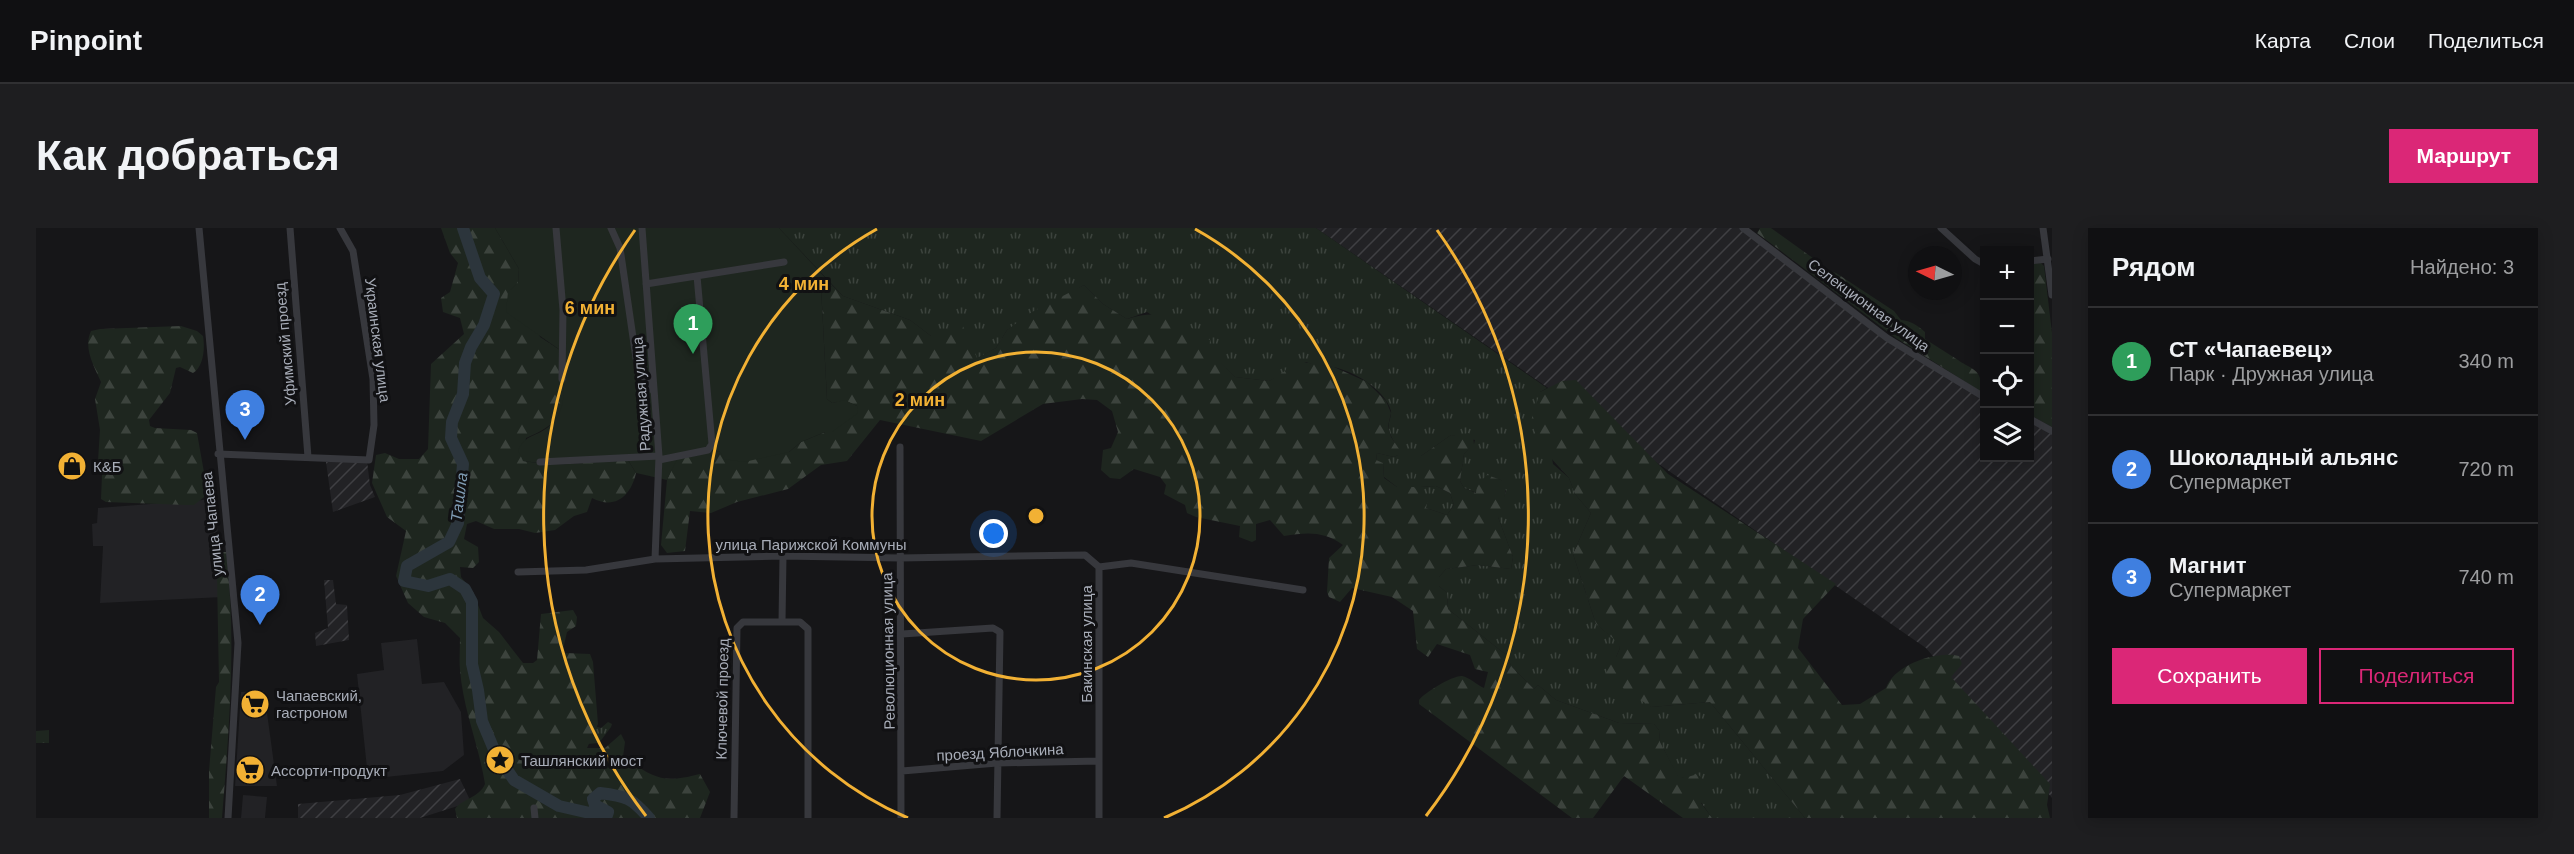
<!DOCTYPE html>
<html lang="ru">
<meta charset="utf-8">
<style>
:root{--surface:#101012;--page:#1e1e20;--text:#f1f3f6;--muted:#9c9d9f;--line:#303032;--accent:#db2777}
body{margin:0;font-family:Helvetica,sans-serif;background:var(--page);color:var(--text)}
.controls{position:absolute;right:18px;top:18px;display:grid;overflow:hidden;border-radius:0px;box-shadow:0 3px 15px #0003}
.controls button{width:54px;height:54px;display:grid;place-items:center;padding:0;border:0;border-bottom:2px solid var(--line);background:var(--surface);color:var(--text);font:30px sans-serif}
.compass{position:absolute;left:1872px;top:18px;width:54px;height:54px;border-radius:50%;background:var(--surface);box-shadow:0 3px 15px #0003;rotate:275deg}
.you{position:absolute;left:958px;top:306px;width:21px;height:21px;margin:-15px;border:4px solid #fff;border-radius:50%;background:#1a73e8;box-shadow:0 0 0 9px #1a73e833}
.badge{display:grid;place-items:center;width:39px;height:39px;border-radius:50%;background:var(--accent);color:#fff;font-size:20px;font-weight:700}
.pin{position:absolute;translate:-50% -50px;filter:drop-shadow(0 2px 3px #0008)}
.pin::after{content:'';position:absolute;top:32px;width:21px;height:18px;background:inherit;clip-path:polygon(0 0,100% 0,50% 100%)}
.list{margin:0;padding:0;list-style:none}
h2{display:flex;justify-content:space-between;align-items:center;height:78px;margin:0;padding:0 24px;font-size:26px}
h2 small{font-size:20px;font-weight:400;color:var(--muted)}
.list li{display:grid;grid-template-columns:39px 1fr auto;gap:18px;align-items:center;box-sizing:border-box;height:108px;padding:0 24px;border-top:2px solid var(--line)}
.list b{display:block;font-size:22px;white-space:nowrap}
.list p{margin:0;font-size:20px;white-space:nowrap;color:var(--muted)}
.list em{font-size:20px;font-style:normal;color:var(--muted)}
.actions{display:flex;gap:12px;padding:18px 24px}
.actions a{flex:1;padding:14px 0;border:2px solid var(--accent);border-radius:0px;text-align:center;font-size:21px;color:var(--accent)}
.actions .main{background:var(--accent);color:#fff}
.icon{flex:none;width:33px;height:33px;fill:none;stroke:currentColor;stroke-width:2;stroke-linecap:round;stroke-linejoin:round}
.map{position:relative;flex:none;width:2016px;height:590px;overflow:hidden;border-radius:0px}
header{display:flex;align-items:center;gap:36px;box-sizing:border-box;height:84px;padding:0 30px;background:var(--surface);border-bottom:2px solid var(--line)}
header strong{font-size:28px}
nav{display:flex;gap:33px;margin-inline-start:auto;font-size:21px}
.intro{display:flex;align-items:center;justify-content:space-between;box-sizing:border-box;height:144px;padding:0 36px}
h1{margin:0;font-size:42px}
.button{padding:15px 27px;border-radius:0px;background:var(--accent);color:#fff;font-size:21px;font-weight:700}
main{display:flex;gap:36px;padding:0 36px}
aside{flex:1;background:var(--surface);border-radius:0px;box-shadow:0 3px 15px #0003}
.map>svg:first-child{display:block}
.built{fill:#222225}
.industrial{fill:url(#industrial-furrows)}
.grass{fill:url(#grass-tufts)}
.forest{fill:url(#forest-firs)}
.garden{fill:#1e261f}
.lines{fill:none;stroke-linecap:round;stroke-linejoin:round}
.river{stroke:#2c353c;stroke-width:12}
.minor{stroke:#37383d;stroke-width:7}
.ring{fill:none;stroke:#f2b134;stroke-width:3}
.labels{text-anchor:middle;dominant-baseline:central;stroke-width:6;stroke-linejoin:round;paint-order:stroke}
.street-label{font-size:15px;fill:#a8adb8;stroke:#111113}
.poi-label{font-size:15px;fill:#a8adb8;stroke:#111113;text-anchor:start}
.water-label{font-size:16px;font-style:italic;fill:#7f9bb3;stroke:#111113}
.centre{fill:#f2b134;stroke:#111113;stroke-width:3}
.ring-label{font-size:18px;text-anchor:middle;font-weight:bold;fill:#f2b134;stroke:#111113;stroke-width:6;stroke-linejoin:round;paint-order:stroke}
</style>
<header>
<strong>Pinpoint</strong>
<nav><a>Карта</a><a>Слои</a><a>Поделиться</a></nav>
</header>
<div class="intro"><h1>Как добраться</h1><a class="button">Маршрут</a></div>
<main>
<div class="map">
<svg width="2016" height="590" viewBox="0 0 2016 590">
<defs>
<pattern id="industrial-furrows" width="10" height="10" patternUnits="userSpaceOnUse" patternTransform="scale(1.5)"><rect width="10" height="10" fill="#222225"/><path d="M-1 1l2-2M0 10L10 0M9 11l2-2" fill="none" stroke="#3f3f43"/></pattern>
<pattern id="grass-tufts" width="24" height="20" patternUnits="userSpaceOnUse" patternTransform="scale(1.5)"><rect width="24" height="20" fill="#1e261f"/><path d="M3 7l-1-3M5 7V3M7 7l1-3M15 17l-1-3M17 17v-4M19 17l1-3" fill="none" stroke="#3c433d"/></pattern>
<pattern id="forest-firs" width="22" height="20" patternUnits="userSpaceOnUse" patternTransform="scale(1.5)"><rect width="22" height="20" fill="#1e261f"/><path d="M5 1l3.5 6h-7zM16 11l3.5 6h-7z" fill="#3c433d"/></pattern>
</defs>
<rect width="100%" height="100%" fill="#161618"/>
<!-- built -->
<path class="built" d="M179 271 187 369 64 375 67 318H57L56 296 61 295 62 280Z
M381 411 386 456 408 454 425 484 428 527 407 543 340 550 339 539 331 540 321 446 348 442 345 415Z
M228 463 241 558H199L205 464Z
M207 567 231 569 229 590H205Z"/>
<!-- industrial -->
<path class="industrial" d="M1280 0H1704L1851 113 1948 171V230H1994V194L2016 206V570L1890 420Z
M331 233 334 257 339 269 297 284 290 234Z
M288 352H297L300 376 311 377 313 412 280 418 279 405 292 400Z
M424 551 433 570 431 575 384 590H262V576L364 567Z"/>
<!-- grass -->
<path class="grass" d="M743 0H1280L1511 160 1504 164 1517 236 1533 250 1539 266 1555 285 1537 326 1560 396 1582 414 1584 420 1580 429 1615 479 1674 474 1769 590H1676L1648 550 1642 549 1624 514 1623 502 1618 496 1583 495 1520 472 1502 457 1498 461 1476 439 1469 426 1412 381 1411 365 1403 358V349L1410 341 1442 337 1475 341 1477 329 1462 289 1470 263 1465 252 1455 249 1441 265 1428 260 1424 253 1428 226 1438 216 1439 212 1415 207 1385 228 1384 259 1400 258 1414 265 1418 277 1411 287 1390 280 1378 259H1361L1348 249 1347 235 1340 233 1341 225 1358 229 1362 227C1363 217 1354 211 1353 201 1351 195 1356 189 1355 183 1350 162 1316 142 1297 139 1288 137 1279 138 1270 134L1233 153 1199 149 1172 123 1111 84 1091 91 1067 76 1048 57 971 102 960 120 940 131 895 108 874 92 807 68Z
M572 494 576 496 575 499 563 515 551 516 556 497 565 500Z
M13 502V515H0V503Z"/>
<!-- forest -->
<path class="forest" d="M405 0H459L483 41 482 55 504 109 524 122C527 168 542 188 490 210L487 233 518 237 592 232 600 245C595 268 579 282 556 270L551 284 538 288 519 302 499 305 483 301H458L440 293 431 296 428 311 442 319 443 334 437 340 424 339 425 349 437 364 447 390 463 404 487 435H497L501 432 505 386 537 382 541 389 540 398 531 404 527 421 529 425 554 426 557 434 562 496 551 520H569L585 506 589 514 587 529C619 550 625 556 664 546L674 564 664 590H421L419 581C427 570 443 570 449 556 443 518 427 481 424 442 423 432 424 421 424 410L409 395 388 389 372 375 360 348 370 303 351 289 336 255 340 227 349 225 363 231H383L392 221 395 136 428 106 424 90 407 84 405 70 414 64 422 35 414 25Z
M1724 0H1735L1781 33 1786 40 1800 45 1858 83 1865 92C1875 93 1881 97 1889 104V111C1900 118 1911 125 1922 132 1934 141 1948 141 1944 163L1860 110 1721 5Z
M2005 35 2008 38 2016 105V199L1994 187V36Z
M1048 57 1067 76 1091 91C1128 79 1144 92 1174 112L1173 123 1199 149 1233 153 1249 143 1253 136 1260 133 1298 139 1331 154 1350 173 1355 185 1352 198 1355 209 1363 221 1362 227 1358 229 1341 225 1340 232 1347 235 1348 250 1361 259H1378L1392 271 1390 280 1411 287 1418 277 1414 265 1400 258 1384 259 1379 252 1385 228 1415 207 1424 208 1432 205 1437 208 1438 217 1428 226 1424 253 1428 260 1440 265 1441 257 1451 247 1465 252 1470 257 1468 275 1471 280 1462 289 1477 329 1475 341 1442 337 1410 341 1403 349V358L1411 365 1412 381 1469 426 1476 439 1498 461 1502 457 1520 472 1583 495 1618 496 1623 502 1624 514 1642 548 1648 550 1662 546 1671 557 1665 575 1676 590H1647L1588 548 1557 590H1536L1383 476V472C1388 465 1417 447 1426 448 1433 449 1441 457 1448 460L1452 444 1439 441 1434 427 1401 416 1392 429 1381 421 1377 383 1356 369 1316 360 1304 374 1293 369 1291 364 1293 330 1307 317C1288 303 1271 304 1248 308L1234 292 1220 296V312L1216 314 1203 309 1204 298 1160 289 1151 285 1149 277 1128 266 1130 257 1124 249 1098 241 1084 251 1074 250 1065 242 1067 222 1075 220 1082 204 1076 183 1061 172 1046 171 1007 176 945 213 844 192 811 233 785 237 752 261 701 274 675 285 654 283 649 323 631 325 625 317 631 252 641 229 678 222 684 224H753L765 214 789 204 821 178 810 173 796 175 791 171 785 59 797 58 807 68 874 92 895 108 926 96 941 130 960 120 971 102 996 84Z
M145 98 161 103 167 108C169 119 168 139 157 145L144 139 140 140 134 165 113 192 114 198 119 200 155 202 161 205 169 250 168 269 158 277H150L70 274 65 271 66 247 62 233 64 202 59 171 65 154C58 138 47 120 55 103L64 101Z
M1540 152 1632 246 1800 356 1767 391 1762 420 1806 477 1824 476 1850 460C1858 437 1900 422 1923 428L1926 436 1915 449 2014 556 2011 577 2014 590H1769L1674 474 1615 479 1571 449 1570 435 1573 430 1580 429 1584 420 1581 414 1560 396 1537 326 1555 285 1539 266 1533 250 1504 218 1495 193 1504 164 1526 153Z
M187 324H190C201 413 193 501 186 590H173V543L180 459 183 454 181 348 188 344Z"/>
<!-- garden -->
<path class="garden" d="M459 0H743L797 58 785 59 791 171 796 175 809 172 821 178 822 185 796 204H789L765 214 753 224 708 234 688 231 684 224 678 222 642 229 631 252 600 245 592 232 518 237 487 233 482 222C493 204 496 211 511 200 537 181 525 148 524 122L470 84 472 64 482 55 483 41Z"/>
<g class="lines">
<!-- river -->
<path class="river" d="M427 0 444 50 458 66 448 97 435 119 429 135 427 166 416 194 415 210 427 236 422 295 413 314 371 338 368 353 392 358 414 351 429 361 436 374V436L442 462 446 493 459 524 478 552 523 578 554 585 560 590
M570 590 572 584 559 577 557 571 564 565C590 568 596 570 613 590"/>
<!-- minor -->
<path class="minor" d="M163 0 202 415 192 590
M254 0 272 229
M520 0 527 82 526 151
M575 0 584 20 600 130 604 144 618 164
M606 0 623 228 619 331
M1707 0 1851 110 1948 169
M1905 0 1939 31 1948 36
M2007 0 2016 67
M1994 33 2012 31
M610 56 748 34
M1994 191 2016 203
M864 219 865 590
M182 226 333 232 338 197 337 151 317 23 304 0
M623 232 672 222 676 216 661 48
M504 234 623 228
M1063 339V590
M1063 339 1095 335 1267 362
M482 344 550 342 619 331 747 328 864 330 1049 327 1063 339
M746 394 747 328
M866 406 957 400 964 404 961 590
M866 543 961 535 1063 533
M498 580 499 590
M698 590 701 400 707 394H764L772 401V590"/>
</g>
<!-- distance rings -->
<g class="ring">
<circle cx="1000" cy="288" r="164"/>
<path d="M872 590A328 328 0 0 1 841 1M1159 1A328 328 0 0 1 1128 590"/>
<path d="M610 588A492 492 0 0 1 599 2M1401 2A492 492 0 0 1 1390 588"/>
</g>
<!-- icons -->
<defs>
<g id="shop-disc" transform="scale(1.5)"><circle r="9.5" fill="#f2b134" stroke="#111113"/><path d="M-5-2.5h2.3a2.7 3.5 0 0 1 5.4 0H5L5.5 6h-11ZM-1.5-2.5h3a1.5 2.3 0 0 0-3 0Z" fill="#111"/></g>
<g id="supermarket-disc" transform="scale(1.5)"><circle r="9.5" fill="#f2b134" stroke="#111113"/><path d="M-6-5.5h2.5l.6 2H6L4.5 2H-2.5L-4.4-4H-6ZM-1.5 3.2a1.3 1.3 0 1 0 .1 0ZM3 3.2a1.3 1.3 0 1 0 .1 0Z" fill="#111"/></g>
<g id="sight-disc" transform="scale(1.5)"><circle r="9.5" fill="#f2b134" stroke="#111113"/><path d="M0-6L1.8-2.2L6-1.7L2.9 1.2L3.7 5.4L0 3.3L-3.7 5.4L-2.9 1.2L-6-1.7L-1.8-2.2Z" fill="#111"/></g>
</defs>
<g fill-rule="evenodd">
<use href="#shop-disc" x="36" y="238"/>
<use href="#supermarket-disc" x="219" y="476"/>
<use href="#sight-disc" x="464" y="532"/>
<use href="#supermarket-disc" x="214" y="542"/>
</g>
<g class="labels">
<!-- street labels -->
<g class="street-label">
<text transform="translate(1833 77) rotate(36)">Селекционная улица</text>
<text transform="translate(342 112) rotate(83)">Украинская улица</text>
<text transform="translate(249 116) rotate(-95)">Уфимский проезд</text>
<text transform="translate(605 166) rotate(-94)">Радужная улица</text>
<text transform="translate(176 296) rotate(-96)">улица Чапаева</text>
<text x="775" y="316">улица Парижской Коммуны</text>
<text transform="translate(1050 416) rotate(-90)">Бакинская улица</text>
<text transform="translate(852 423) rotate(-91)">Революционная улица</text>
<text transform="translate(686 471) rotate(-89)">Ключевой проезд</text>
<text transform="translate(964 524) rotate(-3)">проезд Яблочкина</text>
</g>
<!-- poi labels -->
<g class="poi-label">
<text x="57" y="238">К&amp;Б</text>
<text x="240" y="467">Чапаевский,<tspan x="240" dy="17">гастроном</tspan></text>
<text x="485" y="532">Ташлянский мост</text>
<text x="235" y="542">Ассорти-продукт</text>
</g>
<!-- water labels -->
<g class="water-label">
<text transform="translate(423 269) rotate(-83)">Ташла</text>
</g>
</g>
<circle cx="1000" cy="288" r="9" class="centre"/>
<g class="ring-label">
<text x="768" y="62">4 мин</text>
<text x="554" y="86">6 мин</text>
<text x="884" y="178">2 мин</text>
</g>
</svg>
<div class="controls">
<button>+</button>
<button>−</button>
<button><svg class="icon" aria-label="locate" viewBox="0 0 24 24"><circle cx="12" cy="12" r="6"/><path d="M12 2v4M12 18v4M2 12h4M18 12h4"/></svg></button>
<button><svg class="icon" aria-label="layers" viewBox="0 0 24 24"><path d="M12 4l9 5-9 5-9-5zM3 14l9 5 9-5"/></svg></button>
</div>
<svg class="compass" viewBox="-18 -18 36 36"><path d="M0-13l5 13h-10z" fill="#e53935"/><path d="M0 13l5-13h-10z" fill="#9c9d9f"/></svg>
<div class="you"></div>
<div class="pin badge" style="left:657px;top:126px;background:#2e9e5b">1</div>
<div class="pin badge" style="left:224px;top:397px;background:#3f7fe0">2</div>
<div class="pin badge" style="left:209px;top:212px;background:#3f7fe0">3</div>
</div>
<aside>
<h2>Рядом<small>Найдено: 3</small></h2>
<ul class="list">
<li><span class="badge" style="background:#2e9e5b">1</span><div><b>СТ «Чапаевец»</b><p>Парк · Дружная улица</p></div><em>340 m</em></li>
<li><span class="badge" style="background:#3f7fe0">2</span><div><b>Шоколадный альянс</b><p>Супермаркет</p></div><em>720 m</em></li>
<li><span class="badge" style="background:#3f7fe0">3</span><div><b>Магнит</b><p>Супермаркет</p></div><em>740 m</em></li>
</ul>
<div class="actions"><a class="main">Сохранить</a><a>Поделиться</a></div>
</aside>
</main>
